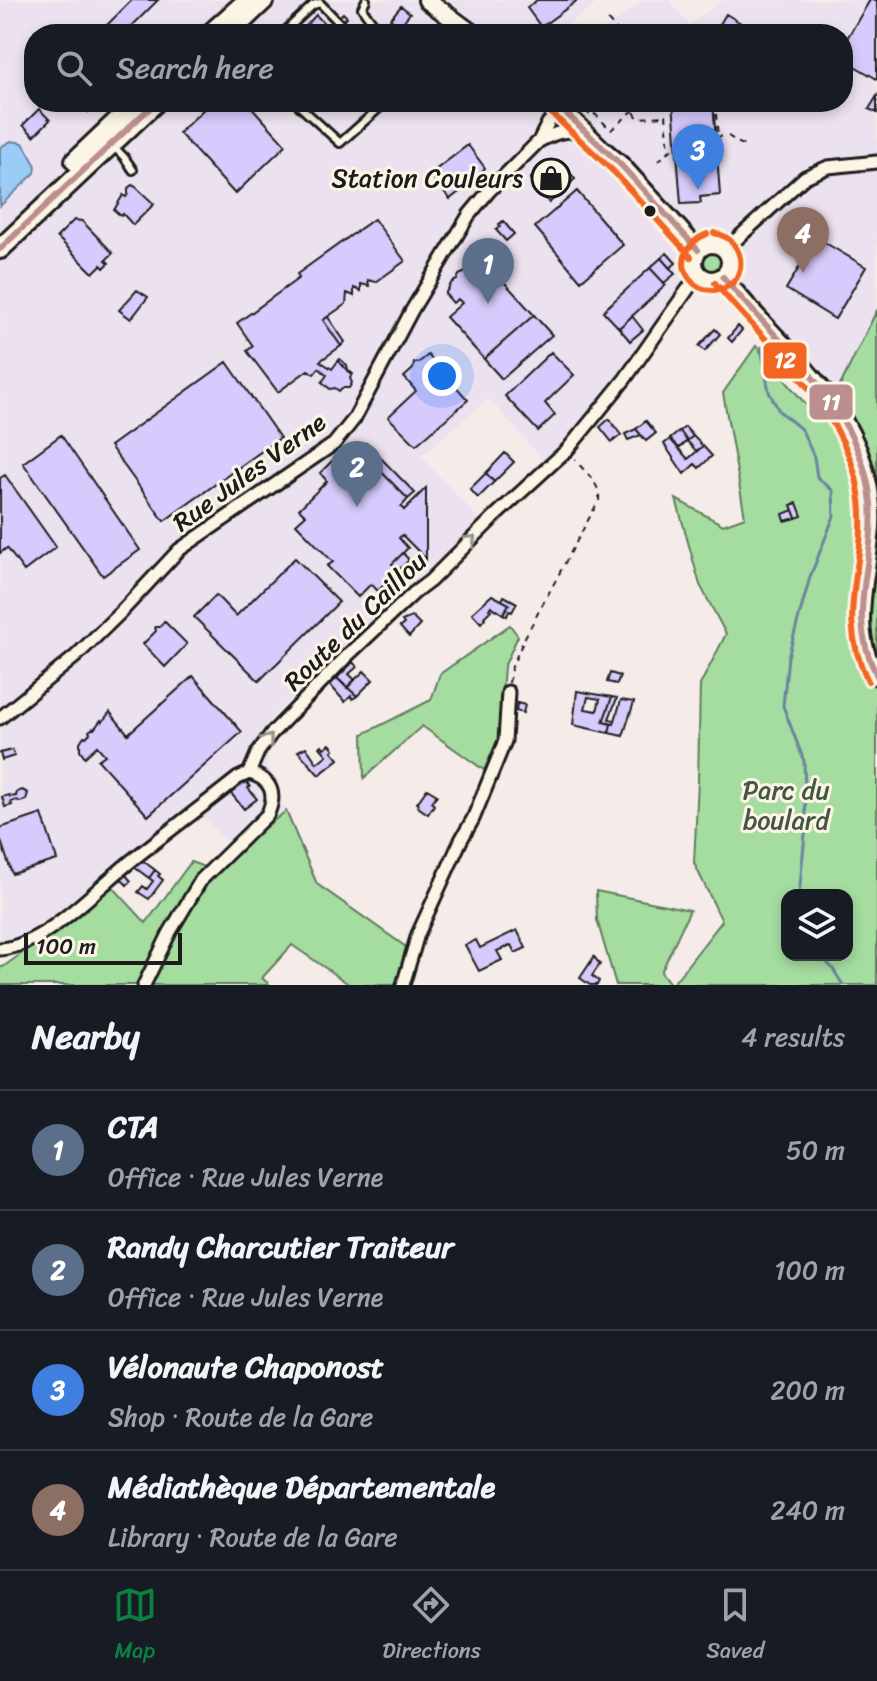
<!DOCTYPE html>
<meta charset="utf-8">
<style>
:root{--surface:#171b24;--page:#242831;--text:#f1f3f6;--muted:#9ea1a6;--line:#363941;--accent:#0b8043}
body{margin:0;font-family:Sriracha,sans-serif;background:var(--page);color:var(--text)}
.controls{position:absolute;right:24px;bottom:24px;display:grid;overflow:hidden;border-radius:16px;box-shadow:0 4px 12px #0003}
.controls button{width:72px;height:72px;display:grid;place-items:center;padding:0;border:0;border-bottom:2px solid var(--line);background:var(--surface);color:var(--text);font:40px sans-serif}
.scale{position:absolute;left:24px;bottom:20px;width:158px;box-sizing:border-box;padding-left:8px;border:4px solid #1c1c1c;border-top:0;font-size:22px;line-height:28px;white-space:nowrap;color:#1c1c1c;-webkit-text-stroke:6px #fcf5e5;paint-order:stroke}
.you{position:absolute;left:442px;top:376px;width:28px;height:28px;margin:-20px;border:6px solid #fff;border-radius:50%;background:#1a73e8;box-shadow:0 0 0 12px #1a73e833}
.badge{display:grid;place-items:center;width:52px;height:52px;border-radius:50%;background:var(--accent);color:#fff;font-size:26px;font-weight:700}
.pin{position:absolute;translate:-50% -66px;filter:drop-shadow(0 2px 4px #0008)}
.pin::after{content:'';position:absolute;top:42px;width:28px;height:24px;background:inherit;clip-path:polygon(0 0,100% 0,50% 100%)}
.list{margin:0;padding:0;list-style:none}
h2{display:flex;justify-content:space-between;align-items:center;height:104px;margin:0;padding:0 32px;font-size:34px}
h2 small{font-size:26px;font-weight:400;color:var(--muted)}
.list li{display:grid;grid-template-columns:52px 1fr auto;gap:24px;align-items:center;box-sizing:border-box;height:120px;padding:0 32px;border-top:2px solid var(--line)}
.list b{display:block;font-size:30px;white-space:nowrap}
.list p{margin:0;font-size:26px;white-space:nowrap;color:var(--muted)}
.list em{font-size:26px;font-style:normal;color:var(--muted)}
.icon{flex:none;width:44px;height:44px;fill:none;stroke:currentColor;stroke-width:2;stroke-linecap:round;stroke-linejoin:round}
.map{position:relative;flex:none;width:877px;height:985px;overflow:hidden}
.search{position:absolute;background:var(--surface);box-shadow:0 4px 12px #0003;left:24px;right:24px;top:24px;height:88px;display:flex;align-items:center;gap:20px;box-sizing:border-box;padding:0 28px;border-radius:32px;color:var(--muted);font-size:30px}
.sheet{height:584px;background:var(--surface)}
nav{display:flex;justify-content:space-around;align-items:center;box-sizing:border-box;height:112px;border-top:2px solid var(--line);background:var(--surface);font-size:22px;color:var(--muted)}
nav a{display:grid;justify-items:center;gap:4px}
nav .on{color:var(--accent)}
.map>svg:first-child{display:block}
.built{fill:#ece2ef}
.green{fill:#a5dca0;stroke:#607c5e;stroke-width:2;fill-rule:evenodd}
.water{fill:#9bccf7;stroke:#68869f;stroke-width:2}
.lines{fill:none;stroke-linecap:round;stroke-linejoin:round}
.stream{stroke:#68869f;stroke-width:3}
.building{fill:#d7cafc;stroke:#1c1c1c;stroke-width:2;fill-rule:evenodd}
.service-casing{stroke:#1c1c1c;stroke-width:12}
.minor-casing{stroke:#1c1c1c;stroke-width:17}
.secondary-casing{stroke:#1c1c1c;stroke-width:22}
.primary-casing{stroke:#1c1c1c;stroke-width:24}
.path{stroke:#1c1c1c;stroke-width:2;stroke-dasharray:6 6;stroke-linecap:butt}
.service{stroke:#fcf5e5;stroke-width:6}
.minor{stroke:#fcf5e5;stroke-width:11}
.secondary{stroke:#fcf5e5;stroke-width:16}
.primary{stroke:#fcf5e5;stroke-width:18}
.bus-1-casing{stroke:#fcf5e5;stroke-width:12}
.bus-2-casing{stroke:#fcf5e5;stroke-width:12}
.bus-1{stroke:#bc8f8f;stroke-width:6}
.bus-2{stroke:#f26522;stroke-width:6}
.oneway{stroke:#97938b}
.bus-dot{fill:#1c1c1c;stroke:#fcf5e5;stroke-width:3}
.labels{text-anchor:middle;dominant-baseline:central;stroke-width:6;stroke-linejoin:round;paint-order:stroke}
.poi-label{font-size:26px;fill:#1c1c1c;stroke:#fcf5e5;text-anchor:end}
.street-label{font-size:26px;fill:#1c1c1c;stroke:#fcf5e5}
.park-label{font-size:26px;fill:#455644;stroke:#fcf5e5}
.line-badge{stroke:#fcf5e5;stroke-width:3}
.badge-label{font-size:22px;text-anchor:middle;font-weight:bold;fill:#fff}
</style>
<div class="map">
<svg width="877" height="985" viewBox="0 0 877 985">
<rect width="100%" height="100%" fill="#f5ecea"/>
<filter id="ink" filterUnits="userSpaceOnUse"><feTurbulence type="fractalNoise" baseFrequency=".0125" numOctaves="2"/><feDisplacementMap in="SourceGraphic" scale="16" xChannelSelector="R" yChannelSelector="G"/><feConvolveMatrix kernelMatrix="1 2 1 2 8 2 1 2 1" color-interpolation-filters="sRGB"/></filter>
<g filter="url(#ink)">
<!-- built -->
<path class="built" d="M0 0H601L556 34H34V102H843V34H597L644 0H670L689 25 723 0H877V310L837 392 751 298 739 277 685 285 555 474 489 399 421 456 480 520 270 719 267 766 286 811 234 852 191 803 81 898 37 930 15 940 0 951Z"/>
<!-- green -->
<path class="green" d="M702 262a10 10 0 1 1 20 0a10 10 0 1 1-20 0Z
M877 310V985H672L722 921 694 863 698 781 700 685 726 634 700 585 676 499 723 525 745 517 723 393 756 346 808 407 837 392ZM787 895H847V955H787Z
M510 625 518 636 504 667 498 741 484 770 422 726 364 778 363 734 431 700 440 674Z
M286 811 317 884 406 947 396 985H350L292 945 262 978 270 985H0V966L3 967 113 887 146 923 191 862 215 871 234 852Z
M596 891 690 910 661 972 671 985H616L597 920Z"/>
<!-- water -->
<path class="water" d="M11 141 23 143 36 166 35 173 0 206V147Z"/>
<g class="lines">
<!-- stream -->
<path class="stream" d="M761 347 769 392 779 411 802 430 814 457 817 477 833 491 834 516 810 577 788 657 783 706 804 761 806 824 799 895
M820 955 833 969 843 985"/>
</g>
<!-- building -->
<path class="building" d="M132 0H158L124 34H114L106 26Z
M537 0H578L541 27 527 8Z
M870 0H877V79L851 64 844 74H843V45Z
M401 6 410 13 400 26 390 19Z
M343 13 347 17 333 31 329 27Z
M726 14 759 34H714Z
M316 15 334 34H298Z
M877 96V113L869 109Z
M90 102H98L88 112 84 108Z
M211 102H247L286 145 235 194 179 133Z
M673 102H713L720 195 700 197 701 203 681 204Z
M39 109 50 120 34 136 23 125Z
M468 145 485 168 476 179 450 199 430 174Z
M561 162 575 179 549 203 530 179 549 163Z
M132 185 136 187 154 204 133 225 123 214 121 216 114 210 123 195 126 197 128 194V188Z
M577 191 623 245 581 281 535 227Z
M374 219 405 261 376 282 368 280 369 286 361 284V291L354 288V296L347 293 346 304 323 320 341 346 320 361 332 369 338 361 352 375 350 378 352 383 349 388H342L339 391 335 388 330 389 322 382 327 375 319 368 314 374 308 370 278 392 247 351 253 346 237 323 299 278 297 274Z
M74 220 82 221 113 253 106 260 109 263 104 268 101 265 93 273 57 237Z
M503 221 514 234 506 241 496 230 500 226 499 224Z
M817 238 866 267 835 319 786 289Z
M667 253 676 263 670 268 661 258Z
M661 258 675 274 664 283 650 268Z
M650 268 666 285 619 328 603 311Z
M472 269 481 278 476 283 480 287 496 273 534 315 484 359 446 317 462 303 458 299 453 303 445 294 452 282 457 280 459 275Z
M137 290 148 297 131 319 119 310Z
M534 315 552 335 502 379 484 359Z
M632 316 643 330 630 341 619 328Z
M328 317 345 342 341 346 323 320Z
M738 326 742 330 732 342 728 338Z
M715 329 720 334 705 351 699 346Z
M551 352 574 375 545 403 555 415 538 431 505 396Z
M428 355 468 400 416 445 388 417 416 391 404 377 413 369 414 363H418Z
M340 359 347 365 348 370 353 374 352 375 338 361Z
M227 362 280 438 164 521 110 446Z
M609 419 621 435 612 442 600 427Z
M646 421 656 433 646 441 636 429Z
M685 427 693 436 687 441 680 431Z
M636 429 641 435 628 440 625 434Z
M680 431 687 441 679 448 670 439Z
M61 435 140 550 103 576 23 463Z
M693 436 703 446 696 451 687 441Z
M670 439 688 459 703 446 712 456 699 468 695 464 684 474 664 444Z
M366 443 415 493 408 499 359 449Z
M359 449 408 499 401 507 404 510 426 488V559L402 535 399 538 408 548 392 564 399 570 378 591 371 584 358 597 327 566 333 562 296 524 306 515 299 509 327 481 320 473 334 459 342 467Z
M505 453 514 462 494 482 486 473Z
M486 473 494 482 478 498 470 489Z
M5 475 56 547 24 571 7 548 0 553V478Z
M797 503 802 516 796 518 791 505Z
M793 510 796 518 785 521 783 514Z
M403 553 409 560 399 570 392 564Z
M295 558 339 602 259 681 194 617 216 595 236 616Z
M492 595 509 604 503 614 491 606 489 609 491 610 484 617 485 618 481 623 472 613Z
M504 596 517 603 512 612 509 611 507 616 503 614 509 604 502 600Z
M412 617 420 625 409 637 400 627 404 624 402 621Z
M164 621 187 644 165 667 143 644 156 631 155 627H160Z
M353 662 357 667 349 674 355 680 347 688 337 678Z
M364 671 373 680 357 696 347 687Z
M610 673 620 676 617 684 607 682Z
M193 676 242 732 148 816 98 760 105 755 97 746 85 757 80 750V742L84 736 86 737 90 733 89 731 93 728 94 729 101 720 102 722 110 712 128 734Z
M337 678 357 696 353 699 351 696 345 702 330 685Z
M577 691 612 697 603 722 611 724 609 733 573 725ZM588 697 600 699 597 711 585 709Z
M612 697 617 698 609 719 615 720 614 724 603 722Z
M621 700 634 702 623 736 609 733 611 724H614Z
M517 703 525 705 523 713 516 711Z
M330 744 334 749 332 751 339 759 319 775 298 751 306 747 317 763 327 755 320 747 322 745 324 748Z
M12 750 14 756 2 760 0 753Z
M243 781 244 783 246 781 250 787 248 788 257 799 244 809 229 791Z
M427 789 437 795 431 802 434 805 428 814 418 807 419 804 417 803Z
M22 790 28 793 26 800 20 802 17 800 11 802 12 805 5 807 2 797 9 795 10 797 16 796 17 792Z
M42 814 57 860 12 874 0 838V828Z
M142 860 155 870 149 878 134 867Z
M155 870 160 874 158 876 163 880 149 899 138 892 143 886 147 889 153 881 149 878Z
M125 874 131 881 127 885 120 878Z
M517 930 526 948 515 953 511 945 497 951 502 960 479 971 465 945 476 940 480 948Z
M594 957 600 964 592 976 599 981 597 985H590L580 978Z"/>
<g class="lines">
<!-- service casing -->
<g class="service-casing">
<path id="service" d="M366 0 362 8 372 22 386 34
M233 30 234 34
M282 34 313 5 320 3 350 34
M295 102 340 143 386 102
M112 145 124 157 133 170"/>
</g>
<!-- minor casing -->
<g class="minor-casing">
<path id="minor" d="M539 141C557 132 565 129 584 133
M726 249 805 177 828 167 877 162
M0 718 76 656 122 611 179 550 334 444 354 419 412 310 469 215 489 191 539 141 548 123 561 108
M0 949C45 946 97 888 131 861 166 833 203 806 238 778L249 773 258 752 271 734 348 655 414 593 430 581 496 515 568 449 625 379 690 286 700 275
M144 985 170 932 201 880 267 815C277 795 272 779 249 773
M403 985 418 934 461 840 473 819 505 741 508 692"/>
</g>
<!-- secondary casing -->
<g class="secondary-casing">
<path id="secondary" d="M427 0 473 34
M554 102 602 149 621 165 698 250
M694 262a18 18 0 1 1 36 0a18 18 0 1 1-36 0Z
M723 277C770 339 846 394 865 472 870 490 872 509 871 527 868 576 847 631 877 676"/>
</g>
<!-- primary casing -->
<g class="primary-casing">
<path id="primary" d="M242 21 264 0
M210 34 248 0
M75 161 137 102
M0 249 156 102"/>
</g>
<!-- path -->
<path class="path" d="M608 20 618 32
M577 102 592 117 595 114 611 130 643 102
M665 102 669 152
M715 102 718 137
M634 112 638 118 665 116
M716 137 728 136 744 146
M658 161 676 146
M509 683 511 669 525 637 599 500C601 483 584 472 575 459"/>
<!-- service -->
<use href="#service" class="service"/>
<!-- minor -->
<use href="#minor" class="minor"/>
<!-- secondary -->
<use href="#secondary" class="secondary"/>
<!-- primary -->
<use href="#primary" class="primary"/>
<!-- bus-1 casing -->
<g class="bus-1-casing">
<path id="bus-1" d="M554 102 621 165 698 250
M0 249 156 102
M723 277C779 345 862 408 871 503 876 567 844 612 877 676"/>
</g>
<!-- bus-2 casing -->
<g class="bus-2-casing">
<path id="bus-2" d="M547 109 614 172 691 257
M707 234C689 241 676 261 690 279 695 286 703 290 712 290 749 291 750 239 714 233
M715 283C769 349 850 410 860 500 868 567 833 612 868 681"/>
</g>
<!-- bus-1 -->
<use href="#bus-1" class="bus-1"/>
<!-- bus-2 -->
<use href="#bus-2" class="bus-2"/>
</g>
<!-- one-way arrows -->
<defs><path id="oneway-chevron" d="M-2-3.5L2.5 0L-2 3.5" fill="none" stroke-width="1.6" stroke-linecap="round" stroke-linejoin="round" transform="scale(2)"/></defs>
<g class="oneway">
<use href="#oneway-chevron" transform="translate(471 540) rotate(-44)"/>
<use href="#oneway-chevron" transform="translate(268 739) rotate(-51)"/>
</g>
</g>
<!-- icons -->
<defs>
<g id="shop-ring" transform="scale(2)"><circle r="9.5" fill="#fcf5e5" stroke="#1c1c1c" stroke-width="1.5"/><path d="M-5-2.5h2.3a2.7 3.5 0 0 1 5.4 0H5L5.5 6h-11ZM-1.5-2.5h3a1.5 2.3 0 0 0-3 0Z" fill="#1c1c1c"/></g>
</defs>
<g fill-rule="evenodd">
<use href="#shop-ring" x="551" y="178"/>
</g>
<!-- markers -->
<circle class="bus-dot" cx="650" cy="211" r="7"/>
<g class="labels">
<!-- poi labels -->
<g class="poi-label">
<text x="523" y="178">Station Couleurs</text>
</g>
<!-- street labels -->
<g class="street-label">
<text transform="translate(249 472) rotate(-36)">Rue Jules Verne</text>
<text transform="translate(355 621) rotate(-44)">Route du Caillou</text>
</g>
<!-- park labels -->
<g class="park-label">
<text x="786" y="790">Parc du<tspan x="786" dy="30">boulard</tspan></text>
</g>
</g>
<g class="line-badge">
<rect x="762" y="341" width="46" height="39" rx="8" fill="#f26522"/>
<rect x="808" y="383" width="46" height="38" rx="8" fill="#bc8f8f"/>
</g>
<g class="badge-label">
<text x="785" y="368">12</text>
<text x="831" y="410">11</text>
</g>
</svg>
<div class="controls">
<button><svg class="icon" aria-label="layers" viewBox="0 0 24 24"><path d="M12 4l9 5-9 5-9-5zM3 14l9 5 9-5"/></svg></button>
</div>
<div class="scale">100 m</div>
<div class="you"></div>
<div class="pin badge" style="left:488px;top:304px;background:#5c6f8a">1</div>
<div class="pin badge" style="left:357px;top:507px;background:#5c6f8a">2</div>
<div class="pin badge" style="left:698px;top:190px;background:#3f7fe0">3</div>
<div class="pin badge" style="left:803px;top:273px;background:#8d6e63">4</div>
<div class="search"><svg class="icon" aria-label="search" viewBox="0 0 24 24"><circle cx="10" cy="10" r="6"/><path d="M15 15l6 6"/></svg>Search here</div>
</div>
<section class="sheet">
<h2>Nearby<small>4 results</small></h2>
<ul class="list">
<li><span class="badge" style="background:#5c6f8a">1</span><div><b>CTA</b><p>Office · Rue Jules Verne</p></div><em>50 m</em></li>
<li><span class="badge" style="background:#5c6f8a">2</span><div><b>Randy Charcutier Traiteur</b><p>Office · Rue Jules Verne</p></div><em>100 m</em></li>
<li><span class="badge" style="background:#3f7fe0">3</span><div><b>Vélonaute Chaponost</b><p>Shop · Route de la Gare</p></div><em>200 m</em></li>
<li><span class="badge" style="background:#8d6e63">4</span><div><b>Médiathèque Départementale</b><p>Library · Route de la Gare</p></div><em>240 m</em></li>
</ul>
</section>
<nav>
<a class="on"><svg class="icon" aria-label="map" viewBox="0 0 24 24"><path d="M3 6l6-2 6 2 6-2v14l-6 2-6-2-6 2zM9 4v14M15 6v14"/></svg>Map</a>
<a><svg class="icon" aria-label="directions" viewBox="0 0 24 24"><path d="M12 3l9 9-9 9-9-9zM9 14v-3h6M13 9l2 2-2 2"/></svg>Directions</a>
<a><svg class="icon" aria-label="saved" viewBox="0 0 24 24"><path d="M7 4h10v16l-5-4-5 4z"/></svg>Saved</a>
</nav>
